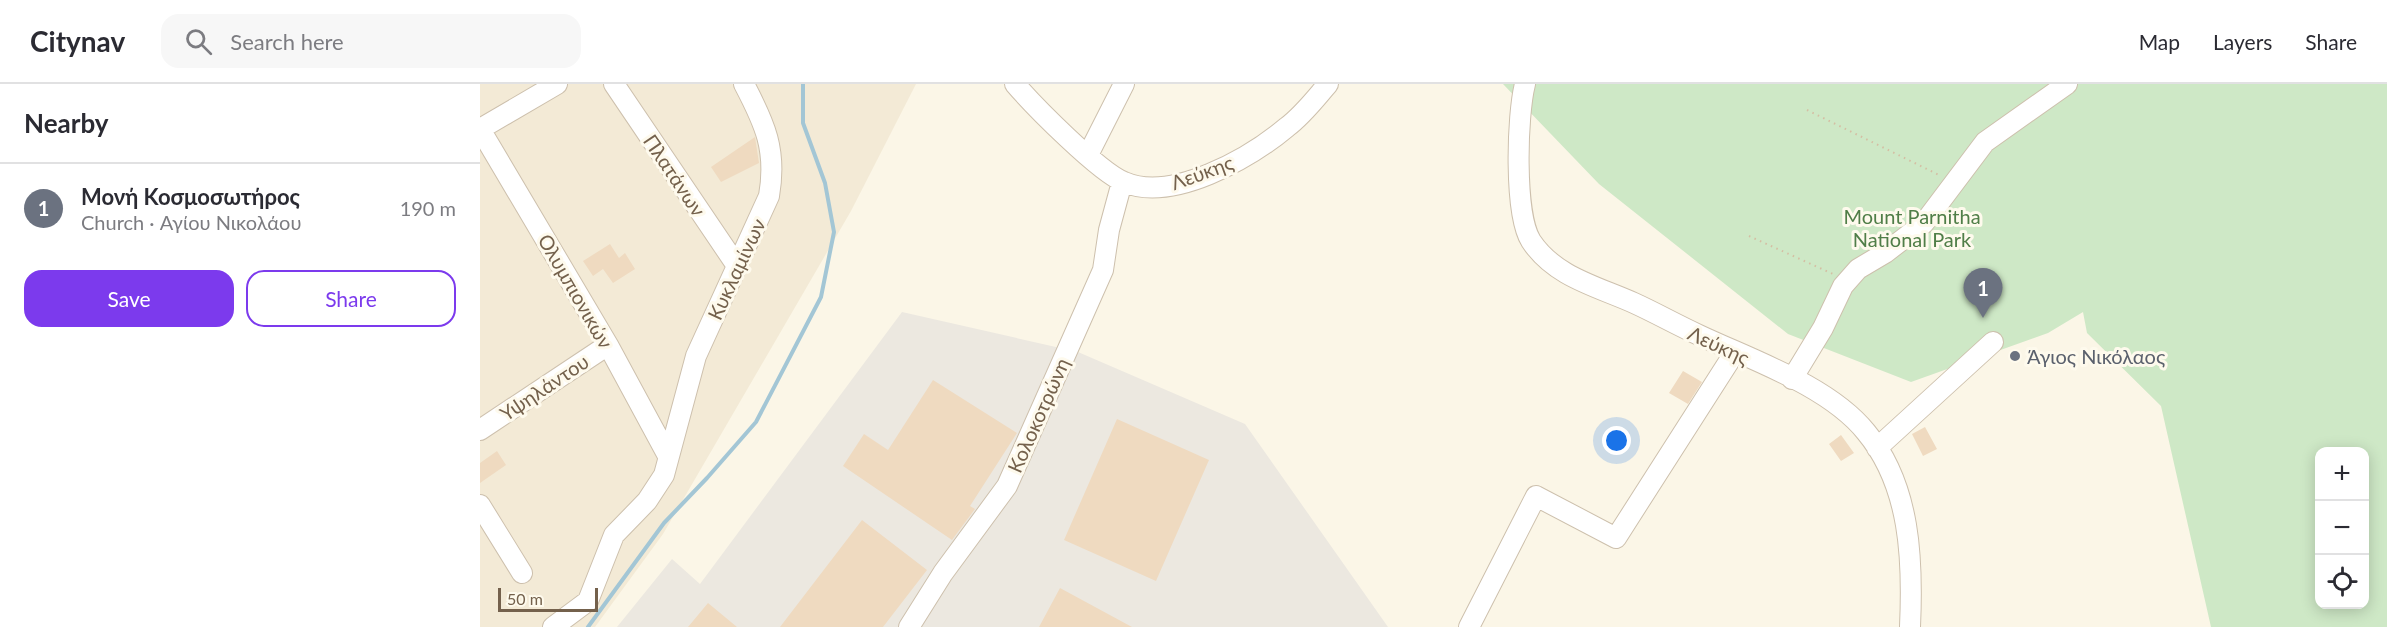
<!DOCTYPE html>
<meta charset="utf-8">
<style>
:root{--surface:#fff;--page:#f7f7f7;--text:#2b2b33;--muted:#7c7c81;--line:#e1e1e2;--accent:#7c3aed}
body{margin:0;font-family:Lato,sans-serif;background:var(--page);color:var(--text)}
.controls{position:absolute;right:18px;bottom:18px;display:grid;overflow:hidden;border-radius:12px;box-shadow:0 3px 15px #0003}
.controls button{width:54px;height:54px;display:grid;place-items:center;padding:0;border:0;border-bottom:2px solid var(--line);background:var(--surface);color:var(--text);font:30px sans-serif}
.scale{position:absolute;left:18px;bottom:15px;width:100px;box-sizing:border-box;padding-left:6px;border:3px solid #74614c;border-top:0;font-size:16px;line-height:21px;white-space:nowrap;color:#74614c;-webkit-text-stroke:4px #fefaed;paint-order:stroke}
.you{position:absolute;left:1137px;top:357px;width:21px;height:21px;margin:-15px;border:4px solid #fff;border-radius:50%;background:#1a73e8;box-shadow:0 0 0 9px #1a73e833}
.badge{display:grid;place-items:center;width:39px;height:39px;border-radius:50%;background:var(--accent);color:#fff;font-size:20px;font-weight:700}
.pin{position:absolute;translate:-50% -50px;filter:drop-shadow(0 2px 3px #0008)}
.pin::after{content:'';position:absolute;top:32px;width:21px;height:18px;background:inherit;clip-path:polygon(0 0,100% 0,50% 100%)}
.list{margin:0;padding:0;list-style:none}
h2{display:flex;justify-content:space-between;align-items:center;height:78px;margin:0;padding:0 24px;font-size:26px}
h2 small{font-size:20px;font-weight:400;color:var(--muted)}
.list li{display:grid;grid-template-columns:39px 1fr auto;gap:18px;align-items:center;box-sizing:border-box;height:90px;padding:0 24px;border-top:2px solid var(--line)}
.list b{display:block;font-size:22px;white-space:nowrap}
.list p{margin:0;font-size:20px;white-space:nowrap;color:var(--muted)}
.list em{font-size:20px;font-style:normal;color:var(--muted)}
.actions{display:flex;gap:12px;padding:18px 24px}
.actions a{flex:1;padding:14px 0;border:2px solid var(--accent);border-radius:18px;text-align:center;font-size:21px;color:var(--accent)}
.actions .main{background:var(--accent);color:#fff}
.icon{flex:none;width:33px;height:33px;fill:none;stroke:currentColor;stroke-width:2;stroke-linecap:round;stroke-linejoin:round}
.map{position:relative;flex:none;width:1907px;height:543px;overflow:hidden}
header{display:flex;align-items:center;gap:36px;box-sizing:border-box;height:84px;padding:0 30px;background:var(--surface);border-bottom:2px solid var(--line)}
header strong{font-size:28px}
nav{display:flex;gap:33px;margin-inline-start:auto;font-size:21px}
.search{width:420px;height:54px;background:var(--page);display:flex;align-items:center;gap:15px;box-sizing:border-box;padding:0 21px;border-radius:18px;color:var(--muted);font-size:22px}
main{display:flex}
aside{flex:1;background:var(--surface)}
.map>svg:first-child{display:block}
.residential{fill:#f3ead6}
.industrial{fill:#ece8e0}
.green{fill:#cee8c6;fill-rule:evenodd}
.lines{fill:none;stroke-linecap:round;stroke-linejoin:round}
.stream{stroke:#a3c6d5;stroke-width:4}
.building{fill:#efdac0}
.minor-casing{stroke:#cdc0ad;stroke-width:22}
.path{stroke:#d4bea3;stroke-width:2;stroke-dasharray:1.5 4.5;stroke-linecap:butt}
.minor{stroke:#fff;stroke-width:20}
.worship-dot{fill:#6b7280;stroke:#fefaed;stroke-width:2}
.labels{text-anchor:middle;dominant-baseline:central;stroke-width:6;stroke-linejoin:round;paint-order:stroke}
.street-label{font-size:20px;fill:#74614c;stroke:#fefaed}
.park-label{font-size:20px;fill:#507e48;stroke:#fefaed}
.worship-label{font-size:20px;fill:#5b616d;stroke:#fefaed;text-anchor:start}
</style>
<header>
<strong>Citynav</strong>
<div class="search"><svg class="icon" aria-label="search" viewBox="0 0 24 24"><circle cx="10" cy="10" r="6"/><path d="M15 15l6 6"/></svg>Search here</div>
<nav><a>Map</a><a>Layers</a><a>Share</a></nav>
</header>
<main>
<aside>
<h2>Nearby<small></small></h2>
<ul class="list">
<li><span class="badge" style="background:#6b7280">1</span><div><b>Μονή Κοσμοσωτήρος</b><p>Church · Αγίου Νικολάου</p></div><em>190 m</em></li>
</ul>
<div class="actions"><a class="main">Save</a><a>Share</a></div>
</aside>
<div class="map">
<svg width="1907" height="543" viewBox="0 0 1907 543">
<rect width="100%" height="100%" fill="#fbf6e7"/>
<!-- residential -->
<path class="residential" d="M0 0H436L371 127 183 450 115 543H0Z"/>
<!-- industrial -->
<path class="industrial" d="M422 228 598 268 765 340 908 543H137L192 475 220 500Z"/>
<!-- green -->
<path class="green" d="M1023 0H1907V543H1731L1681 322 1607 249 1603 228 1568 249 1431 298 1308 250 1119 100ZM1840 368H1884V520H1840Z"/>
<g class="lines">
<!-- stream -->
<path class="stream" d="M108 543 184 439 227 394 276 338 341 213 354 148 345 99 323 39V0"/>
</g>
<!-- building -->
<path class="building" d="M275 53 279 79 241 98 231 83Z
M130 160 139 174 145 169 155 185 133 199 123 185 113 192 103 177Z
M1203 287 1222 298 1208 320 1189 309Z
M453 296 537 349 490 422 495 425 472 456 363 382 384 350 408 366Z
M637 335 729 376 676 497 584 456Z
M1445 343 1457 365 1443 372 1432 350Z
M1361 351 1374 369 1361 377 1349 360Z
M17 367 26 381 0 399V379Z
M382 436 447 486 403 543H300Z
M580 504 652 543H559Z
M228 519 257 543H208Z"/>
<g class="lines">
<!-- minor casing -->
<g class="minor-casing">
<path id="minor" d="M134 0 257 182
M535 0C554 22 619 88 644 98 692 119 770 74 807 43 823 31 835 15 848 0
M1045 0C1037 31 1034 130 1051 157 1075 193 1116 202 1154 219 1176 229 1197 241 1219 251 1272 276 1349 302 1386 348 1431 402 1433 477 1430 543
M0 45 128 261 188 372
M0 45 77 0
M608 71 644 0
M1312 295 1343 244 1363 202 1378 185 1405 169 1444 139 1505 58 1587 0
M0 346 128 261
M1397 364 1513 258
M0 421 42 489
M73 543 108 517 134 451 167 417 184 391 216 272 289 112C297 66 285 40 264 0
M429 543 463 489 527 402 623 186 629 146 642 98
M989 543 1056 412 1136 454 1255 268"/>
</g>
<!-- path -->
<path class="path" d="M1327 26 1459 91
M1269 152 1353 190"/>
<!-- minor -->
<use href="#minor" class="minor"/>
</g>
<!-- markers -->
<circle class="worship-dot" cx="1535" cy="272" r="6"/>
<g class="labels">
<!-- street labels -->
<g class="street-label">
<text transform="translate(722 88) rotate(-20)">Λεύκης</text>
<text transform="translate(195 91) rotate(56)">Πλατάνων</text>
<text transform="translate(256 185) rotate(-65)">Κυκλαμίνων</text>
<text transform="translate(96 207) rotate(60)">Ολυμπιονικών</text>
<text transform="translate(1239 261) rotate(25)">Λεύκης</text>
<text transform="translate(64 303) rotate(-34)">Υψηλάντου</text>
<text transform="translate(558 331) rotate(-66)">Κολοκοτρώνη</text>
</g>
<!-- park labels -->
<g class="park-label">
<text x="1432" y="132">Mount Parnitha<tspan x="1432" dy="23">National Park</tspan></text>
</g>
<!-- worship labels -->
<g class="worship-label">
<text x="1547" y="272">Άγιος Νικόλαος</text>
</g>
</g>
</svg>
<div class="controls">
<button>+</button>
<button>−</button>
<button><svg class="icon" aria-label="locate" viewBox="0 0 24 24"><circle cx="12" cy="12" r="6"/><path d="M12 2v4M12 18v4M2 12h4M18 12h4"/></svg></button>
</div>
<div class="scale">50 m</div>
<div class="you"></div>
<div class="pin badge" style="left:1503px;top:234px;background:#6b7280">1</div>
</div>
</main>
